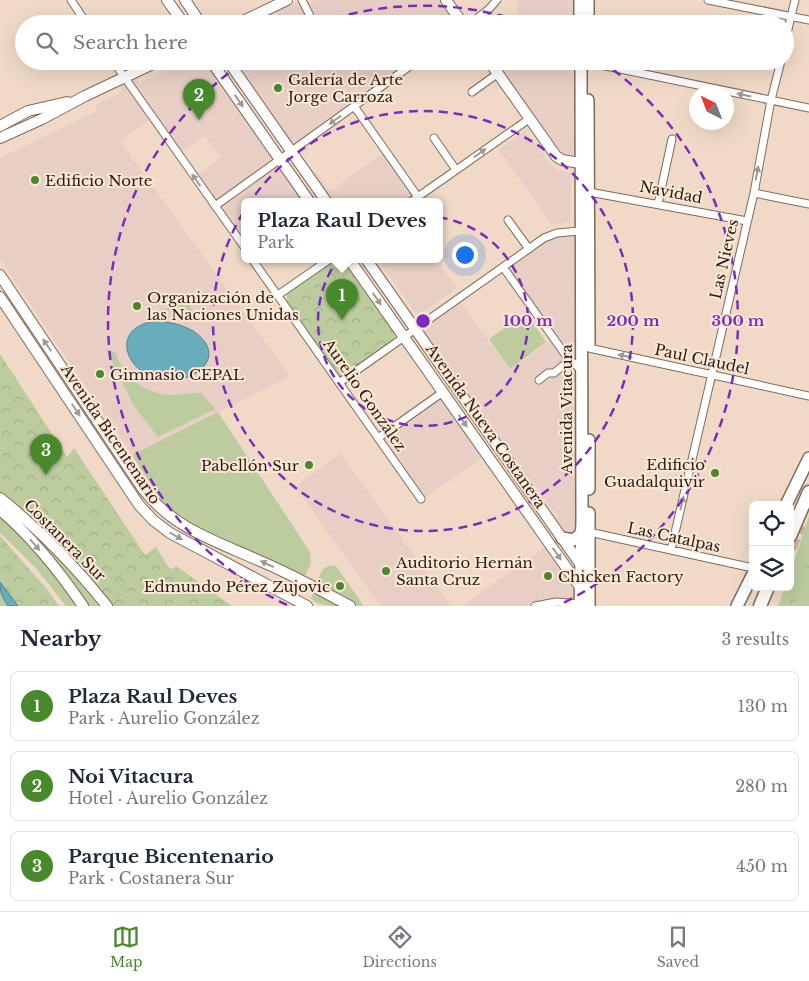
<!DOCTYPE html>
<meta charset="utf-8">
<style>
:root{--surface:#fff;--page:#f6f6f7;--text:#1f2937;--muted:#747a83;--line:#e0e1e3;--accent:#48892c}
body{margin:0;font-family:"Libre Baskerville",serif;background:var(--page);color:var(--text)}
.controls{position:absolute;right:15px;bottom:15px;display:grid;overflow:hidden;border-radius:8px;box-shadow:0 5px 20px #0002}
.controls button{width:45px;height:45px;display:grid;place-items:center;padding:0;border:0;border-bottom:1px solid var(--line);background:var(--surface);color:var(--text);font:25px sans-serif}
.compass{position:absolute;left:689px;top:85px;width:45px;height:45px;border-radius:50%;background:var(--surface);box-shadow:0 5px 20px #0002;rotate:318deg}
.you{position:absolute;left:464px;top:254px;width:18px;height:18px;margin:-12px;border:4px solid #fff;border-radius:50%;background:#1a73e8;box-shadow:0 0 0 8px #1a73e833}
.badge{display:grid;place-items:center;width:32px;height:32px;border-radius:50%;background:var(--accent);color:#fff;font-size:16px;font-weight:700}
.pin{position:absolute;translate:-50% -41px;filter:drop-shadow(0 1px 2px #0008)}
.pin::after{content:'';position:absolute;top:26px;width:18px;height:15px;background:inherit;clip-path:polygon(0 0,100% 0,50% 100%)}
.popup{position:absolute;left:241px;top:198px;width:202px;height:65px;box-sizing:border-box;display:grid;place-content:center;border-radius:8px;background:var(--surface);filter:drop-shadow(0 1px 4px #0005);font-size:16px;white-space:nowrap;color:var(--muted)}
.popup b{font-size:19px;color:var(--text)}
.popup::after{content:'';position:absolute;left:50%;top:100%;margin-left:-10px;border:10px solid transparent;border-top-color:var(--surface)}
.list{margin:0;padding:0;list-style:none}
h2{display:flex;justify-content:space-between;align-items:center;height:65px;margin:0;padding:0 20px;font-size:21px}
h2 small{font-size:16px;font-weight:400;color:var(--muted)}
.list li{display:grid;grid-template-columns:32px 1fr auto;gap:15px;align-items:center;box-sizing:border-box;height:70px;margin:0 10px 10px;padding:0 10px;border:1px solid var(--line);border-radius:8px}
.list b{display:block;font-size:19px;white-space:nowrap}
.list p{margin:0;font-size:16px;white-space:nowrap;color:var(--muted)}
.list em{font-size:16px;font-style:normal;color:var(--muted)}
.icon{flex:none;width:28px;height:28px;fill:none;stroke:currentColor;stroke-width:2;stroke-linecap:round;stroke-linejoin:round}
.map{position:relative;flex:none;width:809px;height:606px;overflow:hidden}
.search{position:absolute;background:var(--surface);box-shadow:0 5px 20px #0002;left:15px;right:15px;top:15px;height:55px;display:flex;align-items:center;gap:12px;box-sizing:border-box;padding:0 18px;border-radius:28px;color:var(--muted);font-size:19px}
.sheet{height:305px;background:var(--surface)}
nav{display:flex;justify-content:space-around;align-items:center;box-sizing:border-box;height:70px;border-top:1px solid var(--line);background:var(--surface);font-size:14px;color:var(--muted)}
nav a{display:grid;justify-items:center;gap:2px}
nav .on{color:var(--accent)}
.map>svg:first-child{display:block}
.commercial{fill:#e7cfc5}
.grass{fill:#bccc9e}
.forest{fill:url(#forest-crowns)}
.water{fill:#69adbc;stroke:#55828a}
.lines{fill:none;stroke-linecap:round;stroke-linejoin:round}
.highway-tunnel{stroke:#c8b4a4;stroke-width:12;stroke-dasharray:12 6;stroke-linecap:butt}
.street-casing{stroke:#7e6b59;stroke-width:9}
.secondary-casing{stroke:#7e6b59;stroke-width:12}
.primary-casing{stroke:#7e6b59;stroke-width:14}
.highway-casing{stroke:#7e6b59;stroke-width:15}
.street{stroke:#fff;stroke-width:7}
.secondary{stroke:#fff;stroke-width:10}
.primary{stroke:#fff;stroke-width:11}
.highway{stroke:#fff;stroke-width:12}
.oneway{fill:#9d9a97}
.ring{fill:none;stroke:#7b2cbf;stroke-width:2.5;stroke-dasharray:9 6}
.poi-dot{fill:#48892c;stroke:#fee7d4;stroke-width:2}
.labels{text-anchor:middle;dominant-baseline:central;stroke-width:4;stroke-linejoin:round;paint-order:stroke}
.poi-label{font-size:15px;fill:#261e17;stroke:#fee7d4;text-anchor:start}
.street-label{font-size:15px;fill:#261e17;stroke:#fee7d4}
.centre{fill:#7b2cbf;stroke:#fee7d4;stroke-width:2.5}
.ring-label{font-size:15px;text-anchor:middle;font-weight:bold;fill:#7b2cbf;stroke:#fee7d4;stroke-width:4;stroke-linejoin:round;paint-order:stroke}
</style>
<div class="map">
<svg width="809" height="606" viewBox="0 0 809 606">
<defs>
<pattern id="forest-crowns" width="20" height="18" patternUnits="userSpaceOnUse" patternTransform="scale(1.25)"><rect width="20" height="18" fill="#bccc9e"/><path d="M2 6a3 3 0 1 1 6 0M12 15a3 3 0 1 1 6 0" fill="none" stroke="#a1af87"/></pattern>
</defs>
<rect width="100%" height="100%" fill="#f0dac7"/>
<!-- commercial -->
<path class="commercial" d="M316 0H441L457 24H266L278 18 276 12 297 2 300 8Z
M518 0H576V24H517Z
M185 61H206L272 158 270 163 216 200 213 197 197 176 221 158 205 136 181 152 132 82 136 78 140 83Z
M231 61H413L294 145 292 144Z
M492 61H576L575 151 573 156 568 157 560 154Z
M124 85 150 120 120 141 290 376 132 455 0 259V158L98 111 95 105 122 92 120 86Z
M525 131 552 166 557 170 571 173 570 222 552 225 499 150Z
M383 153 412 194 411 199 407 201H329L312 176 317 173 330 191Z
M277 167 283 171 304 201H245L244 232 239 236 222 212 221 208 223 204Z
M562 235H571L576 238V355L572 357 511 272 510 268 546 241Z
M377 259H435L457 288 418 316Z
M459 300 510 370 552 340 575 372 577 532 567 537 556 523 557 516 535 485 531 487 421 331 422 328Z
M442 400 483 457 425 498 385 439 387 435 435 401Z
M340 453 451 606H381L295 487Z
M546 546 572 585 574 594 572 599 542 600 527 606H462Z"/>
<!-- grass -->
<path class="grass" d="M187 299 194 315 193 316 164 310Z
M526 313 546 342 510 369 489 339Z
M106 350 115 352C118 358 121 367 126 373 135 386 158 396 174 395 183 395 192 392 201 393L215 409 158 437 134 406Z
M218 412 310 552 311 563 305 576 197 527 175 513 159 497 132 455Z
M0 515 33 546 81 606H66L35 567 0 533Z
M809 516V606H778L785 587H790V574Z
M31 529 69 567 102 606H89L72 580 29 531Z
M330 565 336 566 364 606H358L316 585 322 570Z
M313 593 316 594 340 606C329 606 318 606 311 598Z"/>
<!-- forest -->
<path class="forest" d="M335 259H345L396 335 393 341 342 378 337 377 287 305V293Z
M0 354 67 457 74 448 145 555 156 547 169 568 172 569 176 566 232 606H111L36 523 0 493Z
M0 536 46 588 59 606H0Z
M809 556V570L793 606H787Z"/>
<!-- water -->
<path class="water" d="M156 321C169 322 181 324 193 331 218 347 212 369 185 378 136 394 98 329 156 321Z
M0 582 18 606H8C2 597 0 593 0 582Z"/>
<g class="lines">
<!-- highway-tunnel -->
<path class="highway-tunnel" d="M790 549 800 525"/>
<!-- street casing -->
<g class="street-casing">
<path id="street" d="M71 0 87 24
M302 0 314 24
M708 0 809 20
M470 24 489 9 497 0
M785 42 795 0
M113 61 245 248
M581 66 588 63 596 64 809 108
M472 92 497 74
M354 106 418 197
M434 138 456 170
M589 192 747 221
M754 193 809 204
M412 201 529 119
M658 204 672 139
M215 206 417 61
M508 220 529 249
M252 259 421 499
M503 267 567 357 581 370
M278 295 330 259
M589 348 809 396
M539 380 548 373H554L570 360
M339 383 544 238 557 233 580 231
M378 438 443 392
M589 532 753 568
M671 550 754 193 771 100 781 61
M535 606 556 602 580 604"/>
</g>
<!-- secondary casing -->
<g class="secondary-casing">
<path id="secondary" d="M167 0 184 24
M185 0 201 24
M446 0 463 24
M237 24 287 0
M211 61 309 201
M228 61 326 201
M489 61 556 156 562 160 580 163
M0 126 28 111 67 102
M0 138 42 119 85 96 159 61
M349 259 580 587
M366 259 583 568
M0 275 143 489C174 529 216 541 260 561 291 574 320 590 350 606
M0 297 139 505 153 520 170 533 307 606
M0 498C40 530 75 566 107 606
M0 510C32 537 59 571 83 606"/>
</g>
<!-- primary casing -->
<g class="primary-casing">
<path id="primary" d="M580 0V24
M588 24V0
M588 100 589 344
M589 440V489
M786 505 809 458
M562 538 573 540 580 535 581 531
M580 606 582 518 581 61
M589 606V513
M737 606 753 574"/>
</g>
<!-- highway casing -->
<g class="highway-casing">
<path id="highway" d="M790 536 809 492
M760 606 768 587"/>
</g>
<!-- street -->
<use href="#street" class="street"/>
<!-- secondary -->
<use href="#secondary" class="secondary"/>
<!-- primary -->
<use href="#primary" class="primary"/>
<!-- highway -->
<use href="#highway" class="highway"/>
</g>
<!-- one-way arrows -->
<defs><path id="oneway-solid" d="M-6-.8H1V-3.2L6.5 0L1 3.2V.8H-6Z" transform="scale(1.25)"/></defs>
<g class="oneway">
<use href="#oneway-solid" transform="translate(744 95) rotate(-168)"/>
<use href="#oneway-solid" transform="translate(239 101) rotate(55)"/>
<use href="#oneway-solid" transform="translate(335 120) rotate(144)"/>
<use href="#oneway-solid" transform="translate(480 153) rotate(-35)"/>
<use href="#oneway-solid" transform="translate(757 173) rotate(-79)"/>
<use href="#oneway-solid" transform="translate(196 180) rotate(-125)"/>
<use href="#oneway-solid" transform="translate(377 299) rotate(55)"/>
<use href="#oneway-solid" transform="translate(47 345) rotate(-124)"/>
<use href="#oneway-solid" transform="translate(625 356) rotate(-168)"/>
<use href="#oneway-solid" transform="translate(76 410) rotate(56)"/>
<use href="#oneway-solid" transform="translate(463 421) rotate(55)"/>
<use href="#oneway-solid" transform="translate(682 503) rotate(-77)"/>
<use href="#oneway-solid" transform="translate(176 536) rotate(29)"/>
<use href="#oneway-solid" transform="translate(35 545) rotate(49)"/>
<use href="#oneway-solid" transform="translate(557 554) rotate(55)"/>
<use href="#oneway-solid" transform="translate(267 564) rotate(-155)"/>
</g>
<!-- distance rings -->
<g class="ring">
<circle cx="423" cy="321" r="105"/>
<circle cx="423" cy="321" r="210"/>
<path d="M287 605A315 315 0 0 1 245 61M320 23A315 315 0 0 1 526 23M601 61A315 315 0 0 1 559 605"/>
</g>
<!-- markers -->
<g class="poi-dot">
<circle cx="278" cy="88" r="5"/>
<circle cx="35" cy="180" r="5"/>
<circle cx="137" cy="306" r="5"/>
<circle cx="100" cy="374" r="5"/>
<circle cx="309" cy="465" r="5"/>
<circle cx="715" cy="473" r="5"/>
<circle cx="386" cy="571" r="5"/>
<circle cx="548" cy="576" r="5"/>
<circle cx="340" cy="586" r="5"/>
</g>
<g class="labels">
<!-- poi labels -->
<g class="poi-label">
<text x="288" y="79">Galería de Arte<tspan x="288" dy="17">Jorge Carroza</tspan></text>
<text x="45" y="180">Edificio Norte</text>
<text x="147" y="297">Organización de<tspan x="147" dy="17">las Naciones Unidas</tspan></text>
<text x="110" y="374">Gimnasio CEPAL</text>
<text x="705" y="464" text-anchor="end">Edificio<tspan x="705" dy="17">Guadalquivir</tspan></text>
<text x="299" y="465" text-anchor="end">Pabellón Sur</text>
<text x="396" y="562">Auditorio Hernán<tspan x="396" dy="17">Santa Cruz</tspan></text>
<text x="558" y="576">Chicken Factory</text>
<text x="330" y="586" text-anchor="end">Edmundo Pérez Zujovic</text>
</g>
<!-- street labels -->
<g class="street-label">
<text transform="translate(671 192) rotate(11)">Navidad</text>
<text transform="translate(724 259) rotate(-77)">Las Nieves</text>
<text transform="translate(702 359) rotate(12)">Paul Claudel</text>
<text transform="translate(365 395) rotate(55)">Aurelio González</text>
<text transform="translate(566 409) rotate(-90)">Avenida Vitacura</text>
<text transform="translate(486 426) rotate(55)">Avenida Nueva Costanera</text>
<text transform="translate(111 434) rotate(56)">Avenida Bicentenario</text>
<text transform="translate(674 537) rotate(12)">Las Catalpas</text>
<text transform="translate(65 540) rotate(45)">Costanera Sur</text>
</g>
</g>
<circle cx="423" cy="321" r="8" class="centre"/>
<g class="ring-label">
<text x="528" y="326">100 m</text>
<text x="633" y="326">200 m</text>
<text x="738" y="326">300 m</text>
</g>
</svg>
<div class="controls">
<button><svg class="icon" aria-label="locate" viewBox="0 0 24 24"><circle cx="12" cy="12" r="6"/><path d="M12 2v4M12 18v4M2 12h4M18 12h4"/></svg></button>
<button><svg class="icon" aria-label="layers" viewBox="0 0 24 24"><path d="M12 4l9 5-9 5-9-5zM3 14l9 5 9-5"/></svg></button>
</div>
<svg class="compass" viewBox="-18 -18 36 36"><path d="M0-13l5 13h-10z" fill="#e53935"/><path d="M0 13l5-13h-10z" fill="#747a83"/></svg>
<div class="you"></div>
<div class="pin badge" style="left:342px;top:320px">1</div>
<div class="popup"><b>Plaza Raul Deves</b>Park</div>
<div class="pin badge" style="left:199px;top:120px">2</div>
<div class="pin badge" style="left:46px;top:475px">3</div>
<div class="search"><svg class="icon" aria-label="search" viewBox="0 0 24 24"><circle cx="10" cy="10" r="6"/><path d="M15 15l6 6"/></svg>Search here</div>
</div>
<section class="sheet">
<h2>Nearby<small>3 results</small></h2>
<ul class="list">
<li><span class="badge">1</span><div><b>Plaza Raul Deves</b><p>Park · Aurelio González</p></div><em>130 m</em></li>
<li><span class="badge">2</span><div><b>Noi Vitacura</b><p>Hotel · Aurelio González</p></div><em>280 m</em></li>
<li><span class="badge">3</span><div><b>Parque Bicentenario</b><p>Park · Costanera Sur</p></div><em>450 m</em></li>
</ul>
</section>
<nav>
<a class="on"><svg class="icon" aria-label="map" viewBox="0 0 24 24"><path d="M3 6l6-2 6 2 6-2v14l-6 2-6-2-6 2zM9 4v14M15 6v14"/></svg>Map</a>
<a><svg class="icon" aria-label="directions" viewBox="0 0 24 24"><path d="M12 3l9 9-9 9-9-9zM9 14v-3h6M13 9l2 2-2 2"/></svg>Directions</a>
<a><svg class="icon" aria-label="saved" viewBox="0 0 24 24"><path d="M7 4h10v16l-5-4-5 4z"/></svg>Saved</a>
</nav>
